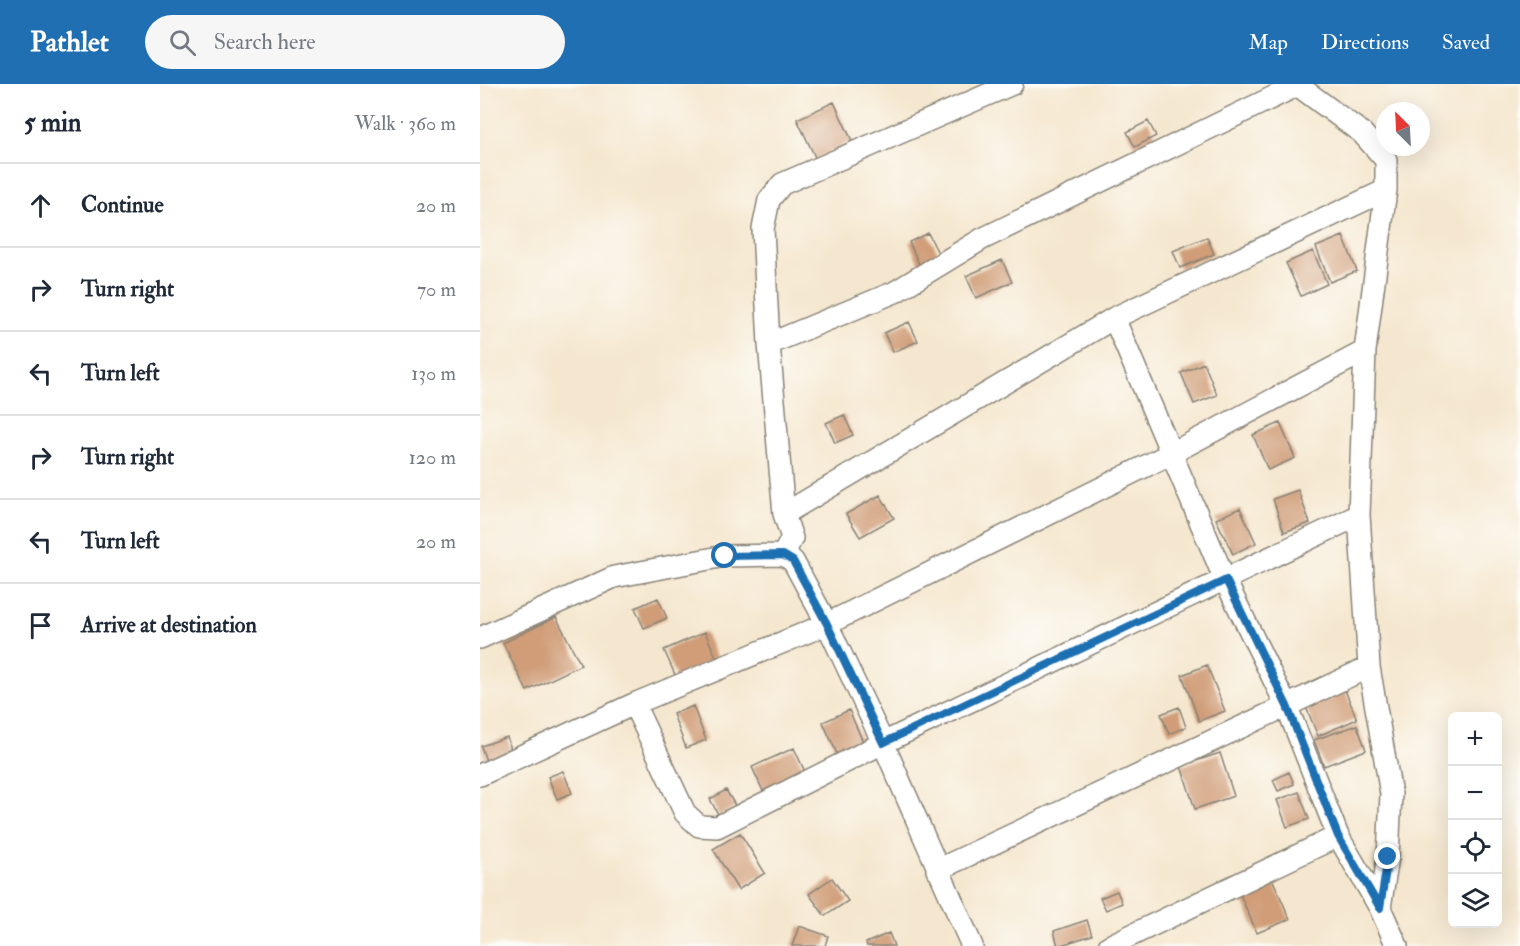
<!DOCTYPE html>
<meta charset="utf-8">
<style>
:root{--surface:#fff;--page:#f6f6f7;--text:#1f2937;--muted:#747a83;--line:#e0e1e3;--accent:#1f6fb2}
body{margin:0;font-family:"IM FELL Double Pica",serif;background:var(--page);color:var(--text)}
.controls{position:absolute;right:18px;bottom:18px;display:grid;overflow:hidden;border-radius:9px;box-shadow:0 6px 24px #0002}
.controls button{width:54px;height:54px;display:grid;place-items:center;padding:0;border:0;border-bottom:2px solid var(--line);background:var(--surface);color:var(--text);font:30px sans-serif}
.compass{position:absolute;left:896px;top:18px;width:54px;height:54px;border-radius:50%;background:var(--surface);box-shadow:0 6px 24px #0002;rotate:336deg}
.stop{position:absolute;width:18px;height:18px;margin:-14px;border:4px solid #1f6fb2;border-radius:50%;background:#fff}
.stop.end{background:#1f6fb2;border-color:#fff;box-shadow:0 2px 6px #0008}
.list{margin:0;padding:0;list-style:none}
h2{display:flex;justify-content:space-between;align-items:center;height:78px;margin:0;padding:0 24px;font-size:26px}
h2 small{font-size:20px;font-weight:400;color:var(--muted)}
.list li{display:grid;grid-template-columns:39px 1fr auto;gap:18px;align-items:center;box-sizing:border-box;height:84px;padding:0 24px;border-top:2px solid var(--line)}
.list b{display:block;font-size:22px;white-space:nowrap}
.list em{font-size:20px;font-style:normal;color:var(--muted)}
.icon{flex:none;width:33px;height:33px;fill:none;stroke:currentColor;stroke-width:2;stroke-linecap:round;stroke-linejoin:round}
.map{position:relative;flex:none;width:1040px;height:862px;overflow:hidden}
header{display:flex;align-items:center;gap:36px;box-sizing:border-box;height:84px;padding:0 30px;background:var(--accent);color:#fff}
header strong{font-size:28px}
nav{display:flex;gap:33px;margin-inline-start:auto;font-size:21px}
.search{width:420px;height:54px;background:var(--page);display:flex;align-items:center;gap:15px;box-sizing:border-box;padding:0 21px;border-radius:33px;color:var(--muted);font-size:22px}
main{display:flex}
aside{flex:1;background:var(--surface)}
.map>svg:first-child{display:block}
.building{fill:#d09d78}
.lines{fill:none;stroke-linecap:round;stroke-linejoin:round}
.street-casing{stroke:#888276;stroke-width:24}
.street{stroke:#fff;stroke-width:21}
.route{stroke:#1f6fb2;stroke-width:8}
</style>
<header>
<strong>Pathlet</strong>
<div class="search"><svg class="icon" aria-label="search" viewBox="0 0 24 24"><circle cx="10" cy="10" r="6"/><path d="M15 15l6 6"/></svg>Search here</div>
<nav><a>Map</a><a>Directions</a><a>Saved</a></nav>
</header>
<main>
<aside>
<h2>5 min<small>Walk · 360 m</small></h2>
<ul class="list">
<li><svg class="icon" aria-label="ahead" viewBox="0 0 24 24"><path d="M12 20V5M6 11l6-6 6 6"/></svg><div><b>Continue</b></div><em>20 m</em></li>
<li><svg class="icon" aria-label="right" viewBox="0 0 24 24"><path d="M7 20v-9h11M14 6l5 5-5 5"/></svg><div><b>Turn right</b></div><em>70 m</em></li>
<li><svg class="icon" aria-label="left" viewBox="0 0 24 24"><path d="M17 20v-9H6M10 6l-5 5 5 5"/></svg><div><b>Turn left</b></div><em>130 m</em></li>
<li><svg class="icon" aria-label="right" viewBox="0 0 24 24"><path d="M7 20v-9h11M14 6l5 5-5 5"/></svg><div><b>Turn right</b></div><em>120 m</em></li>
<li><svg class="icon" aria-label="left" viewBox="0 0 24 24"><path d="M17 20v-9H6M10 6l-5 5 5 5"/></svg><div><b>Turn left</b></div><em>20 m</em></li>
<li><svg class="icon" aria-label="arrive" viewBox="0 0 24 24"><path d="M6 21V4h12l-3 4 3 4H6"/></svg><div><b>Arrive at destination</b></div></li>
</ul>
</aside>
<div class="map">
<svg width="1040" height="862" viewBox="0 0 1040 862">
<rect width="100%" height="100%" fill="#fdfcf7"/>
<filter id="ink" filterUnits="userSpaceOnUse"><feTurbulence type="fractalNoise" baseFrequency=".0167" numOctaves="2"/><feDisplacementMap in="SourceGraphic" scale="12" xChannelSelector="R" yChannelSelector="G"/><feConvolveMatrix kernelMatrix="1 2 1 2 8 2 1 2 1" color-interpolation-filters="sRGB"/></filter>
<filter id="wash" filterUnits="userSpaceOnUse"><feTurbulence type="fractalNoise" baseFrequency=".008" numOctaves="4" result="noise"/><feDisplacementMap in="SourceGraphic" scale="24" xChannelSelector="R" yChannelSelector="G"/><feGaussianBlur stdDeviation="1.35" result="paint"/><feColorMatrix in="noise" values="0 0 0 0 0 0 0 0 0 0 0 0 0 0 0 0 0 1.4 0 .05"/><feComposite in="paint" operator="in"/></filter>
<g filter="url(#wash)">
<rect width="100%" height="100%" fill="#f5e7cf"/>
<g id="blocks">
<!-- building -->
<path class="building" d="M354 18 372 57 336 75 317 35Z
M668 37 676 52 655 63 647 48Z
M448 149 460 173 440 182 429 158Z
M863 152 877 187 850 198 836 163Z
M727 153 734 170 700 184 693 167Z
M833 167 847 200 821 212 806 179Z
M522 176 532 198 496 214 486 192Z
M429 238 438 257 413 268 404 249Z
M724 279 737 311 714 320 701 289Z
M364 331 373 351 355 359 346 339Z
M800 339 815 374 788 386 773 351Z
M818 406 830 439 804 448 793 415Z
M400 411 414 434 380 453 366 430Z
M760 424 776 459 753 470 736 435Z
M178 514 187 534 164 544 155 524Z
M76 533 101 581 47 607 23 559Z
M225 548 237 575 196 593 184 566Z
M727 581 745 627 719 637 702 591Z
M865 606 877 635 838 652 826 623Z
M213 622 226 656 206 664 193 630Z
M699 623 706 643 689 650 681 630Z
M369 626 383 658 357 670 343 638Z
M877 641 886 666 844 682 834 656Z
M27 653 34 674 8 683 1 662Z
M314 664 325 688 283 707 272 683Z
M740 669 754 712 715 725 701 682Z
M83 687 92 709 77 715 68 693Z
M809 688 814 700 798 707 793 696Z
M246 706 256 723 239 732 230 715Z
M819 708 829 735 807 743 797 716Z
M260 749 285 789 258 806 233 765Z
M791 792 810 835 777 849 758 806Z
M352 794 368 817 345 832 329 810Z
M637 807 642 819 626 826 620 814Z
M607 836 612 851 578 862 574 847Z
M319 842 348 852 345 862H312Z
M409 849 414 862H387L386 859Z"/>
</g>
</g>
<g filter="url(#ink)">
<use href="#blocks" fill-opacity="0" stroke="#888276" stroke-width="1.5"/>
<g class="lines">
<!-- street casing -->
<g class="street-casing">
<path id="street" d="M816 0 882 49 906 76V106L885 267 879 431 889 583 911 710 908 773 900 824
M634 234 745 496 807 623 858 752 900 824 917 862
M289 260 415 208 502 155 818 1
M304 430 634 234 906 106
M303 471 312 454 304 430 289 260 283 145 289 116 302 100 532 0
M0 554 134 493 245 472 303 471 313 477 347 540 403 659 492 862
M154 620 205 729 219 742 237 743 403 659 879 431
M0 691 154 620 347 540 692 369 885 267
M457 786 889 583
M629 862 858 752"/>
</g>
<!-- street -->
<use href="#street" class="street"/>
</g>
</g>
<g class="lines" filter="url(#ink)">
<!-- route -->
<path class="route" d="M245 472 303 471 313 477 347 540 403 659 746 496 807 622 858 752 900 824 908 773"/>
</g>
</svg>
<div class="controls">
<button>+</button>
<button>−</button>
<button><svg class="icon" aria-label="locate" viewBox="0 0 24 24"><circle cx="12" cy="12" r="6"/><path d="M12 2v4M12 18v4M2 12h4M18 12h4"/></svg></button>
<button><svg class="icon" aria-label="layers" viewBox="0 0 24 24"><path d="M12 4l9 5-9 5-9-5zM3 14l9 5 9-5"/></svg></button>
</div>
<svg class="compass" viewBox="-18 -18 36 36"><path d="M0-13l5 13h-10z" fill="#e53935"/><path d="M0 13l5-13h-10z" fill="#747a83"/></svg>
<div class="stop" style="left:245px;top:472px"></div>
<div class="stop end" style="left:908px;top:773px"></div>
</div>
</main>
